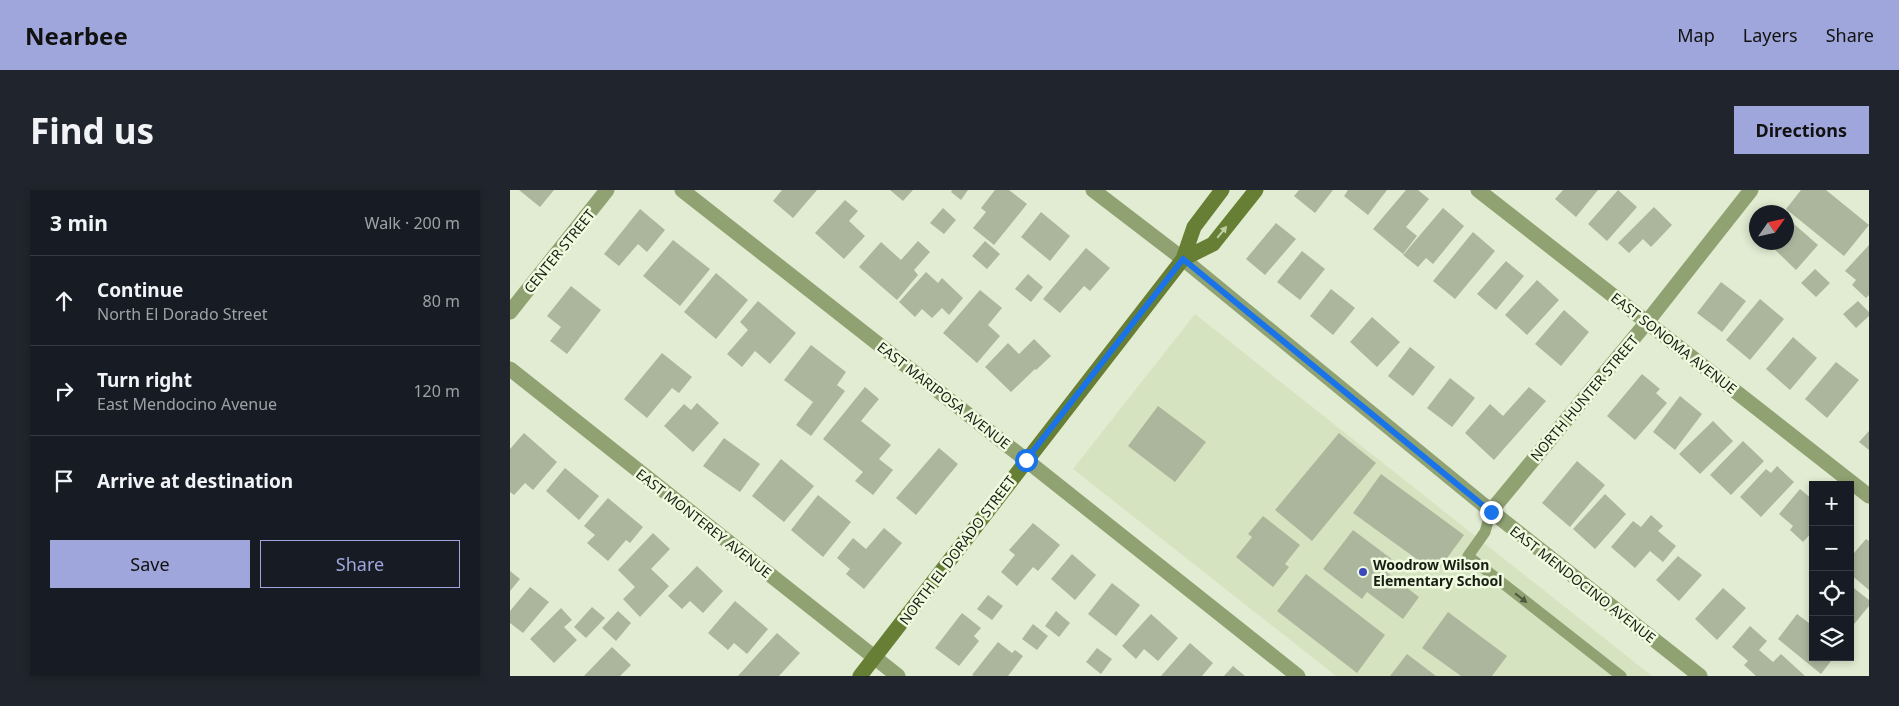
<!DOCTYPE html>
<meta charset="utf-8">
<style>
:root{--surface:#171b24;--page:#20242c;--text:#f1f3f6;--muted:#9ea1a6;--line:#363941;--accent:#9fa6db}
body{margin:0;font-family:"Noto Sans",sans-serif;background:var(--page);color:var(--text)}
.controls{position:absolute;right:15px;bottom:15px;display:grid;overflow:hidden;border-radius:0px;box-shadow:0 2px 8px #0003}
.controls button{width:45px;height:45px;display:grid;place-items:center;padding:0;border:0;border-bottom:1px solid var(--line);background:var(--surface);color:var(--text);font:25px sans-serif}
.compass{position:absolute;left:1239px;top:15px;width:45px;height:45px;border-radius:50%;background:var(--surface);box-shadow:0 2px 8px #0003;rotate:56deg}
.stop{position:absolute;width:15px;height:15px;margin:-11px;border:4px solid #1a73e8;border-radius:50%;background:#fff}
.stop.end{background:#1a73e8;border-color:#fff;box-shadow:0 1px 5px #0008}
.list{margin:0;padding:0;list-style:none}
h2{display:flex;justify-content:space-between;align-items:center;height:65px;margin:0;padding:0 20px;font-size:21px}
h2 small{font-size:16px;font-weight:400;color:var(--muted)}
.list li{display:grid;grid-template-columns:32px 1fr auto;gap:15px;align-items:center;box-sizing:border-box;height:90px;padding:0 20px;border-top:1px solid var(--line)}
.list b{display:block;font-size:19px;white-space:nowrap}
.list p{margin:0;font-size:16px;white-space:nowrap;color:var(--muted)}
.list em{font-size:16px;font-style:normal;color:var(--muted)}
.actions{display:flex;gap:10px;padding:15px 20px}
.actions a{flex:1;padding:11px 0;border:1px solid var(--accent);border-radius:0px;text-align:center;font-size:18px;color:var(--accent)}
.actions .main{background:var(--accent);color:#111}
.icon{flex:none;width:28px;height:28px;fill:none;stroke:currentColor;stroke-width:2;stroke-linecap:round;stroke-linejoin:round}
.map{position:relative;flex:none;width:1359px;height:486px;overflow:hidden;border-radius:0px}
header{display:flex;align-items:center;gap:30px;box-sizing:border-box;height:70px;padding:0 25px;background:var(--accent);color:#111}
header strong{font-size:24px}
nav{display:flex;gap:28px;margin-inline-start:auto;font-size:18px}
.intro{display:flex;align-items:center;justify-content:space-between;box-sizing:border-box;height:120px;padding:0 30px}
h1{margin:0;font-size:35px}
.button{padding:12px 22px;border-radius:0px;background:var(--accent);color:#111;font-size:18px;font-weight:700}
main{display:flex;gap:30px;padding:0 30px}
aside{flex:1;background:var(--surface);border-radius:0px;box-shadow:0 2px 8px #0003}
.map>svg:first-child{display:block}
.built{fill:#d5e3c1}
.building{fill:#acb69d}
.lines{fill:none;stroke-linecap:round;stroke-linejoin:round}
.lane{stroke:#90a272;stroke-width:11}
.street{stroke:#90a272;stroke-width:15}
.secondary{stroke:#667f34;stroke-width:15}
.oneway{fill:#bfcfa3}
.oneway2{fill:#4f593e}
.route{stroke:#1a73e8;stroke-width:6}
.poi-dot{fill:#3b47bb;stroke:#effadf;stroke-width:2}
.labels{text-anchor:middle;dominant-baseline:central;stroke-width:5;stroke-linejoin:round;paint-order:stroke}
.street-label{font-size:14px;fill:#191d14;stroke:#effadf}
.poi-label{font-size:14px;font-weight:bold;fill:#191d14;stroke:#effadf;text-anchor:start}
</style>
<header>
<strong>Nearbee</strong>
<nav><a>Map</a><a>Layers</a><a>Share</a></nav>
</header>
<div class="intro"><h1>Find us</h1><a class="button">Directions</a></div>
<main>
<aside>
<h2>3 min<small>Walk · 200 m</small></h2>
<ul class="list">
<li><svg class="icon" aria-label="ahead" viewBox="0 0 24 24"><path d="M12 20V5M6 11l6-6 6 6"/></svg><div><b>Continue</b><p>North El Dorado Street</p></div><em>80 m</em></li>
<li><svg class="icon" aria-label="right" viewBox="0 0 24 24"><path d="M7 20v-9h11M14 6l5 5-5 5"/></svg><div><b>Turn right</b><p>East Mendocino Avenue</p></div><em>120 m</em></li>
<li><svg class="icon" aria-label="arrive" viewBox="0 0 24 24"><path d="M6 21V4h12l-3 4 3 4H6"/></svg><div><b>Arrive at destination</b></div></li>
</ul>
<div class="actions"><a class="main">Save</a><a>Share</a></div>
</aside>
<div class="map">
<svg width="1359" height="486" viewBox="0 0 1359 486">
<rect width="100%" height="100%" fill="#e2ecd2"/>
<!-- built -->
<path class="built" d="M685 124 1142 486H826L563 279Z"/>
<!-- building -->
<path class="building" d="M9 0H44L30 17Z
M272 0H307L283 28 263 11Z
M380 0H403L393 11Z
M442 0H458L451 10 441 2Z
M485 0H499L517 14 484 55 463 38 476 22 471 18Z
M789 0H823L805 23 784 6Z
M838 0H877L858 25 834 6Z
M896 0H908L919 9 896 37 907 46 893 64 863 39Z
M1053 0H1088L1066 27 1045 9Z
M1108 0 1127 17 1097 51 1078 34Z
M1291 0H1316L1359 35 1334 66 1276 19Z
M335 10 348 21 339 31 355 46 334 69 305 43Z
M1144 17 1162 35 1141 57 1133 49 1119 63 1108 53Z
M433 18 446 30 434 44 420 33Z
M933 18 954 36 923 74 916 68 908 77 893 65Z
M130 19 155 40 137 62 128 54 109 76 94 64Z
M531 22 560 46 540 71 511 47Z
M1276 27 1308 55 1286 80 1257 52H1276Z
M766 33 786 49 755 85 736 69Z
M963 42 985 61 945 109 923 91Z
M163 50 200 79 170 116 133 86Z
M408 51 420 62 404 80 408 85 387 110 349 77 371 52 391 70Z
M475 51 490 64 477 79 462 66Z
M1359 55V105L1356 108 1342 95 1346 90 1335 81Z
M576 58 600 78 580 101 574 96 550 123 533 109Z
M792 61 815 79 790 110 767 92Z
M996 71 1014 86 986 120 967 104Z
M1305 79 1320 93 1306 107 1291 93Z
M416 82 428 93 432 88 453 108 439 125 432 118 422 128 412 119 405 127 389 112Z
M206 83 238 110 206 149 174 122Z
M518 84 533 97 521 112 505 99Z
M1027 90 1049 110 1017 145 995 125Z
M1211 92 1236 111 1212 142 1187 123Z
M61 96 91 120 57 164 40 151 51 137 37 126Z
M821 99 845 118 823 145 800 126Z
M470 100 492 118 478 135 490 146 467 173 433 143Z
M1250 109 1274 129 1240 170 1216 150Z
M248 111 286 143 260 174 245 161 232 177 217 164 238 140 230 132Z
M1348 111 1359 122V126L1346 138 1333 124Z
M1054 120 1079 142 1051 176 1025 154Z
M862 127 890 152 867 177 840 152Z
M1283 147 1307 168 1280 200 1256 179Z
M524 149 541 166 526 180 525 179 501 202 475 177 498 153 509 164Z
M301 155 336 182 327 195 335 201 301 246 286 235 303 212 274 190Z
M900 157 925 177 903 206 878 186Z
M152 163 182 187 169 203 162 198 137 228 114 209Z
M1326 172 1349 190 1317 228 1295 209Z
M1132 184 1150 199 1146 203 1157 213 1125 250 1097 226Z
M940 188 965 208 942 237 917 218Z
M355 197 369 209 351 231 381 255 369 269 383 280 363 305 345 291 353 282 313 249Z
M1019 197 1036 211 984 270 955 243 980 214 993 226Z
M1170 206 1192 224 1165 260 1143 242Z
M187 213 209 233 183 262 154 236 174 214 181 220Z
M648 216 696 252 665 292 618 256Z
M1203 231 1223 251 1190 284 1169 264Z
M1359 241V260L1349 252Z
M14 243 47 272 23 300 15 293 4 305 0 302V259Z
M829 243 866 273 802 351 765 320Z
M214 248 250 274 230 302 193 276Z
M1233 251 1254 271 1221 305 1200 285Z
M429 258 448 274 406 325 386 308Z
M271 269 304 296 274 332 242 306Z
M1067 271 1095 295 1060 337 1032 313Z
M1267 276 1284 292 1251 327 1230 307 1256 279 1261 283Z
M55 278 89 306 69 330 36 301Z
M871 284 954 345 926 383 843 323Z
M1290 299 1303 310V341L1293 352 1280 340 1283 336 1269 324Z
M1095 304 1116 324 1085 359 1063 339Z
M308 305 341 332 313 367 281 340Z
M98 308 133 337 120 353 116 350 98 371 77 353 85 345 74 336Z
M1141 325 1153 336 1148 341 1166 356 1153 372 1140 361 1125 378 1101 357 1123 331 1131 337Z
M753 326 790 355 775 374 779 377 763 397 726 367 742 347 738 344Z
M523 333 550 355 528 381 523 377 507 396 491 382 505 365 499 360Z
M374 338 392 353 354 399 336 384 340 379 327 368 343 348 356 359Z
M843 340 883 370 875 381 909 407 893 429 857 402 852 409 813 379Z
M143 343 160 359 141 379 159 396 130 427 113 409 125 397 108 380Z
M1356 349 1359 351V400L1340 384V359L1344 363Z
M562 364 586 385 565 410 541 389Z
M1168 366 1192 385 1169 411 1146 390Z
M187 376 213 401 193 423 180 411 172 419 158 406Z
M0 381 10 389 0 401Z
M796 384 875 445 847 483 767 421Z
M602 393 630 415 606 446 578 424Z
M1340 395 1359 410V416L1340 439Z
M20 397 39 412 13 443 0 433V421Z
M1213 398 1236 418 1207 450 1185 429Z
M478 405 493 416 482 430 467 419Z
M225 411 258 439 237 464 224 453 218 460 198 443Z
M82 417 95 428 76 448 64 437Z
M51 418 62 430 54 437 67 450 44 473 20 449Z
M108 421 121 433 106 451 92 438Z
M546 421 560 433 549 447 535 436Z
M938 422 997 466 982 486H951L912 458Z
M452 423 471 438 464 446 469 451 449 476 425 458Z
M641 424 668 448 648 471 634 459 626 469 612 456Z
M1287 424 1303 436V467H1324L1311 484 1268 449Z
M523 434 538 446 527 460 512 449Z
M1240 436 1257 451 1249 460 1263 472 1271 464 1295 486H1246L1234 475 1238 471 1222 457Z
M267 443 290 463 269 486H228Z
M488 452 502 463 505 460 513 466 498 486H464L462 485Z
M680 453 703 473 692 486H651Z
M102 457 121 475 110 486H74Z
M587 458 602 469 591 484 576 472Z
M897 464 926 486H880Z
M723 476 735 486H714Z"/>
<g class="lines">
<!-- lane -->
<path class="lane" d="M981 321 975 342 958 366 1111 486"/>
<!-- street -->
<path class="street" d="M172 0 516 270 788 486
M583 0 673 69 981 321 1190 486
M968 0 1359 306
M0 122 97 0
M0 179 388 486
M981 321 1137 132 1241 0"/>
<!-- secondary -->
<path class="secondary" d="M673 69 703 54 746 0
M350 486 673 69 684 37 712 0"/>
</g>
<!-- one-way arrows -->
<defs><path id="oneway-solid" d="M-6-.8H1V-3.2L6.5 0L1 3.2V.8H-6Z" transform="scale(1.25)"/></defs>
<use class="oneway" href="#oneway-solid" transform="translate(712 42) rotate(-51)"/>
<use class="oneway2" href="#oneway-solid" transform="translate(1011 408) rotate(38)"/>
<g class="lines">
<!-- route -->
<path class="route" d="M516 270 673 69 981 322"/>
</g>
<!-- markers -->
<circle class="poi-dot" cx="853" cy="382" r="5"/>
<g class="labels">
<!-- street labels -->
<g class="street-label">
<text transform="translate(49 61) rotate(-51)">CENTER STREET</text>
<text transform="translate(1164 153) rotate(38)">EAST SONOMA AVENUE</text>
<text transform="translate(434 205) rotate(38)">EAST MARIPOSA AVENUE</text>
<text transform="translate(1074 208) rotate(-50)">NORTH HUNTER STREET</text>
<text transform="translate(194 333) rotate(38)">EAST MONTEREY AVENUE</text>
<text transform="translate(447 360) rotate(-53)">NORTH EL DORADO STREET</text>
<text transform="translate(1073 394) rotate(38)">EAST MENDOCINO AVENUE</text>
</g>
<!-- poi labels -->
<g class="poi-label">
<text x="863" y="374">Woodrow Wilson<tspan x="863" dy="16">Elementary School</tspan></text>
</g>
</g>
</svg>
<div class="controls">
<button>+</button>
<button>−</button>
<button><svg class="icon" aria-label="locate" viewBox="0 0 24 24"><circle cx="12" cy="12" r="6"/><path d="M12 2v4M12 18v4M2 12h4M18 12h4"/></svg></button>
<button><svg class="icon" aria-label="layers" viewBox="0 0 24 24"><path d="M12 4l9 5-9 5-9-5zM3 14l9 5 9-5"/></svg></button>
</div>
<svg class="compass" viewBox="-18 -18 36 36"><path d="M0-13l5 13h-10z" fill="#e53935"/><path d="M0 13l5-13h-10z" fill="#9ea1a6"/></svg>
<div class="stop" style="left:516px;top:270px"></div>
<div class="stop end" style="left:981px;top:322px"></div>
</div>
</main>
